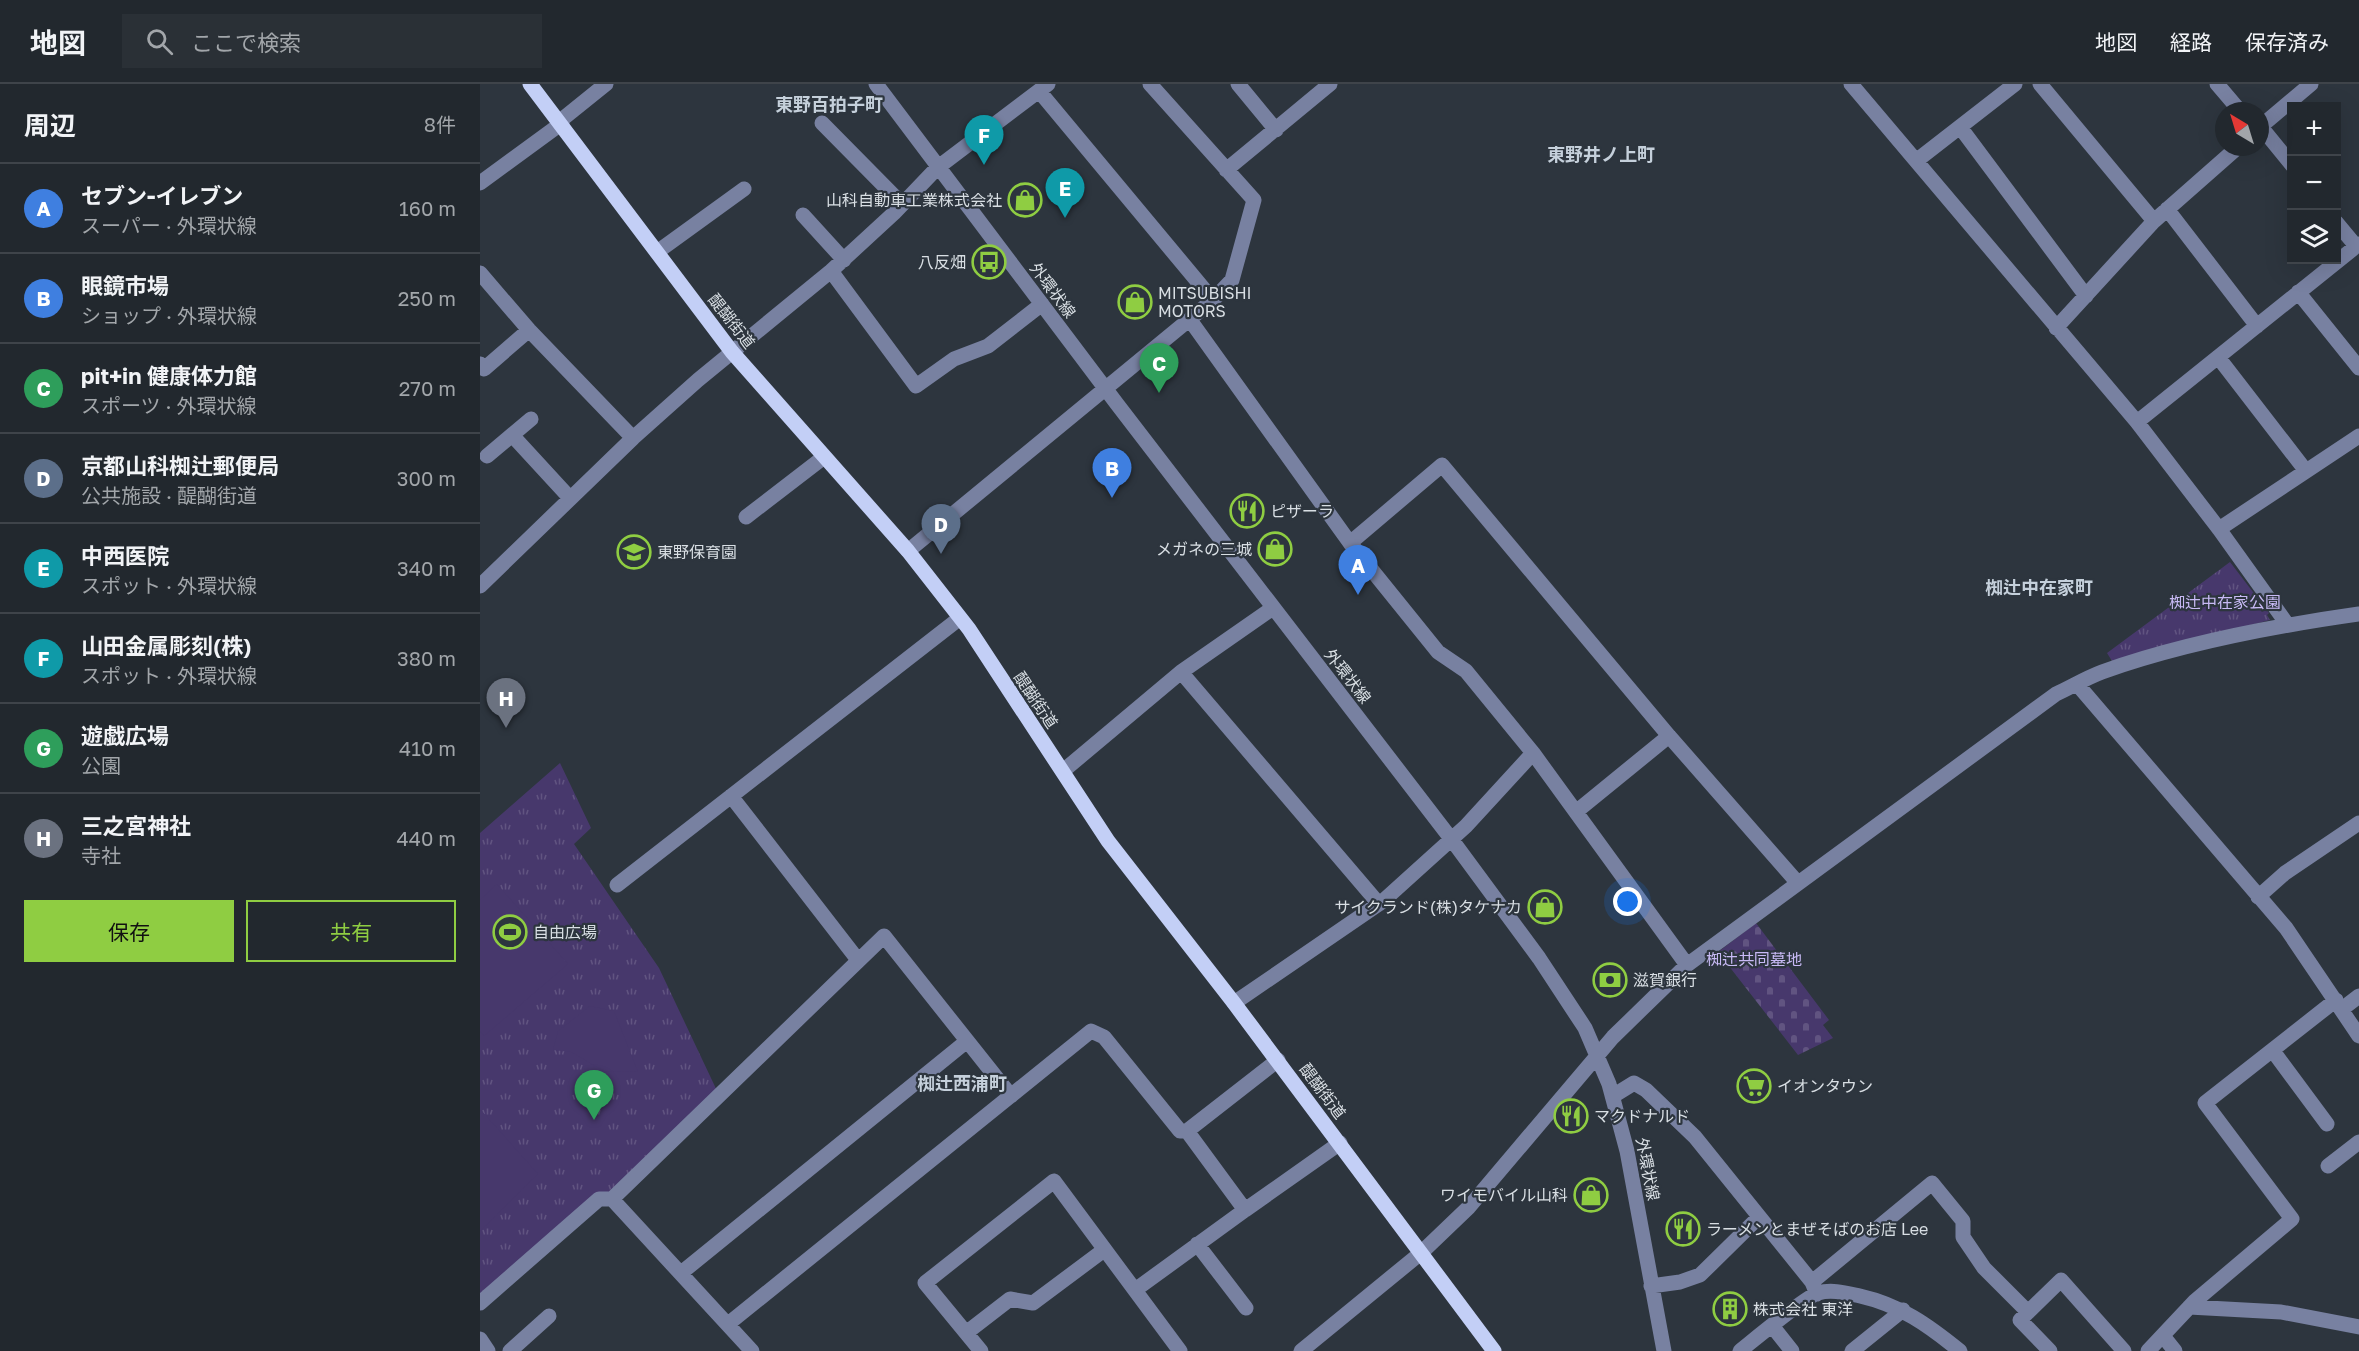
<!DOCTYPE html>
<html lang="ja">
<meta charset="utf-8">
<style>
:root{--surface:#22282e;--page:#2a3036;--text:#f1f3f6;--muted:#a2a6aa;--line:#3f444a;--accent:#8fcd42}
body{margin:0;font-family:"Golos Text","Noto Sans JP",sans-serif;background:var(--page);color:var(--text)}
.controls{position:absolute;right:18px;top:18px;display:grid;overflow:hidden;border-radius:0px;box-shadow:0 6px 24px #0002}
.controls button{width:54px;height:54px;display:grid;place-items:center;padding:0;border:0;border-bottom:2px solid var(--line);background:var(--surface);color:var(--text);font:30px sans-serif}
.compass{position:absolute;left:1735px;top:18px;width:54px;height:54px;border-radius:50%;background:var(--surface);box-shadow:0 6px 24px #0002;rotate:322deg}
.you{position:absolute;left:1148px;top:818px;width:21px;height:21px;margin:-15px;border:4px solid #fff;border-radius:50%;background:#1a73e8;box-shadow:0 0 0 9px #1a73e833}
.badge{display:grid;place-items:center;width:39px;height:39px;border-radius:50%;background:var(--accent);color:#fff;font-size:20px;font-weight:700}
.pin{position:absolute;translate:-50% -50px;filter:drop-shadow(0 2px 3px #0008)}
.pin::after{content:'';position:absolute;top:32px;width:21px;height:18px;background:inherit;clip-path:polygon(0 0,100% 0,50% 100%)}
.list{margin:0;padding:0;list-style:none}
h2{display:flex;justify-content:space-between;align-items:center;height:78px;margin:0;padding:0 24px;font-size:26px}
h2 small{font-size:20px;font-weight:400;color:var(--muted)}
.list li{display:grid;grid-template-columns:39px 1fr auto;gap:18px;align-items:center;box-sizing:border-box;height:90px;padding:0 24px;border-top:2px solid var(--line)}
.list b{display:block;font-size:22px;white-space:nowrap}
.list p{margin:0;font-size:20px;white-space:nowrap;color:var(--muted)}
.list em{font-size:20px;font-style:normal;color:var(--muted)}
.actions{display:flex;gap:12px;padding:18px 24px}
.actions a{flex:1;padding:14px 0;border:2px solid var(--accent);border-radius:0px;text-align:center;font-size:21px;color:var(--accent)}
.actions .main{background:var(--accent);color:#111}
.icon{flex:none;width:33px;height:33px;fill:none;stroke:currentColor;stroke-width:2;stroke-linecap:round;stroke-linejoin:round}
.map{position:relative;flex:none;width:1879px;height:1267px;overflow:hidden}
header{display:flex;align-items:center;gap:36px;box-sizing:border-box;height:84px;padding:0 30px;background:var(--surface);border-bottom:2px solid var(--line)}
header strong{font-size:28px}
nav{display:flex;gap:33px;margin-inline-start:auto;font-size:21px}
.search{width:420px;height:54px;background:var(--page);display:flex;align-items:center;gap:15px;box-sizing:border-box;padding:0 21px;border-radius:0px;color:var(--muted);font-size:22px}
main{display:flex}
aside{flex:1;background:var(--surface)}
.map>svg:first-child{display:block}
.cemetery{fill:url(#cemetery-stones)}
.park{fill:url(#park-tufts)}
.pitch{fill:#47386c}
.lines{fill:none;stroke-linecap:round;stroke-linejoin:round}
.minor{stroke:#7881a1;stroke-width:15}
.major{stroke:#c3cff6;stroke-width:15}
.labels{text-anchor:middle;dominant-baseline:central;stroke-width:4.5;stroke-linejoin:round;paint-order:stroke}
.poi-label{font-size:16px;fill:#d9dfe4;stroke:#2d353e;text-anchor:start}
.street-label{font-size:16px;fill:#d9dfe4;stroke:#2d353e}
.park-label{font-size:16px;fill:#c8baf5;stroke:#2d353e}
.neighbourhood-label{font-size:18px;font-weight:bold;fill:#c5d0db;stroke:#2d353e}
</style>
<header>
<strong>地図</strong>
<div class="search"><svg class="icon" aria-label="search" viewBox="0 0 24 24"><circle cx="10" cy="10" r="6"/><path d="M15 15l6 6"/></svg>ここで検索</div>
<nav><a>地図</a><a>経路</a><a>保存済み</a></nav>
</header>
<main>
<aside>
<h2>周辺<small>8件</small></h2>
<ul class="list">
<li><span class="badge" style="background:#3f7fe0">A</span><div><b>セブン-イレブン</b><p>スーパー · 外環状線</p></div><em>160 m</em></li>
<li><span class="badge" style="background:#3f7fe0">B</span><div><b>眼鏡市場</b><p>ショップ · 外環状線</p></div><em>250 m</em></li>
<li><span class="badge" style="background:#2e9e5b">C</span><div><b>pit+in 健康体力館</b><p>スポーツ · 外環状線</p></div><em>270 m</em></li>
<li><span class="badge" style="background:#5c6f8a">D</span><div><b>京都山科椥辻郵便局</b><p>公共施設 · 醍醐街道</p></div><em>300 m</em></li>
<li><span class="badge" style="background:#0f9aa8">E</span><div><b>中西医院</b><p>スポット · 外環状線</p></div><em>340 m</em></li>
<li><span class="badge" style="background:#0f9aa8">F</span><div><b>山田金属彫刻(株)</b><p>スポット · 外環状線</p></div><em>380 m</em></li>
<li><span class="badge" style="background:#2e9e5b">G</span><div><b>遊戯広場</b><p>公園</p></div><em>410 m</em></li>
<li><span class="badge" style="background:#6b7280">H</span><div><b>三之宮神社</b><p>寺社</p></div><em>440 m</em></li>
</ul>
<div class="actions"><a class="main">保存</a><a>共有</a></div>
</aside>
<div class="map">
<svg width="1879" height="1267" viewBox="0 0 1879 1267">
<defs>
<pattern id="cemetery-stones" width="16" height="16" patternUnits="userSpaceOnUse" patternTransform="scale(1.5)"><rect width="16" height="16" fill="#47386c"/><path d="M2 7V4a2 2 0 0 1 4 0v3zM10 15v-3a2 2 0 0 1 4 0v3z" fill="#615481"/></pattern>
<pattern id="park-tufts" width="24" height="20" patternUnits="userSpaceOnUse" patternTransform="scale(1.5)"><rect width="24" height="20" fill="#47386c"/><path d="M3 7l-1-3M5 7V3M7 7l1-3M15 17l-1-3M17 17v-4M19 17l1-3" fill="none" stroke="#615481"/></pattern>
</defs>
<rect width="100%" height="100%" fill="#2d353e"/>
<!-- cemetery -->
<path class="cemetery" d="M1276 839 1349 936 1343 941 1353 954 1318 971 1238 868Z"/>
<!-- park -->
<path class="park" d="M1750 478 1789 529 1787 531 1790 536 1632 577 1627 569Z
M80 679 111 744 94 760 179 884 239 1011 132 1115H119L0 1219V749Z"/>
<!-- pitch -->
<path class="pitch" d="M17 800 88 880 4 952 0 947V816Z
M110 922 134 927 158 988 124 987 91 968 73 966 78 947Z
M0 1025 58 1090 0 1147Z"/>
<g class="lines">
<!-- minor -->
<path class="minor" d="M396 0 637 320 972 756 1059 874 1105 944 1129 1000 1147 1067 1184 1267
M758 0 796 46
M1371 0 1657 338 1739 445 1807 540
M1560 0 1674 137
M1737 0 1760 27
M559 7 733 216
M80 37 126 0
M342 39 422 120
M1480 43 1606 212
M1780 43 1831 0
M1781 43 1812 81
M1436 77 1535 0
M746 86 850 0
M0 99 82 39
M1687 125 1777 242
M323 131 364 176
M1856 138 1876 162
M177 168 264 105
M351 187 436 302 474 275 508 262 562 220
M0 189 49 246 153 354
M1818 208 1879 284
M710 236 870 459 958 568 986 587 1053 669 1207 881
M1576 244 1674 137 1758 63
M1738 273 1826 387
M0 280 4 285 49 246
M1657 338 1879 160
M32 351 89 413
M7 372 51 335
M266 433 344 373
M1739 445 1879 352
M870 459 962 381 1189 652 1317 798
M428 467 733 216 752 196 774 116 670 0
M0 502 153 354 218 296 351 187 414 129 457 84 568 0
M701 588 899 820
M1597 600 1806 844 1879 952
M583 687 701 588 793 524
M251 712 378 876
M1097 727 1189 652
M137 801 480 534
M1778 813 1805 789 1879 739
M754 919 903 817 986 742 1053 669
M1862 925 1879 912
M1793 967 1847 1040
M1133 1012 1154 999 1166 1006 1215 1053 1332 1198 1337 1210
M1848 1082 1879 1058
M132 1115 404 852 531 1012
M765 1126 860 1059
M717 1160 766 1224
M201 1189 487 957
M1332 1198 1452 1099 1483 1137V1153L1504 1184 1548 1228
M1171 1202 1200 1198 1220 1191 1279 1133
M655 1206 765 1126 707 1047
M0 1219 119 1115H132L272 1267
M1709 1223 1801 1228 1879 1243
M248 1240 611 947 624 953 700 1047H707L798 976
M1293 1243 1312 1267
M486 1249 530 1215 553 1219 624 1166
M1683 1252 1695 1267
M0 1255 8 1267
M30 1267 69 1232
M501 1267 445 1199 574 1097 700 1267
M821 1267 942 1168 989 1123 1133 953 1207 881 1576 610C1591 603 1606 594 1622 588 1703 559 1794 542 1879 530
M1260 1267C1275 1255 1324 1214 1338 1209 1352 1205 1366 1209 1380 1212 1420 1221 1448 1241 1480 1267
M1372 1267 1423 1226
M1570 1267 1540 1236 1581 1196 1644 1267
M1668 1267 1715 1217 1812 1135 1725 1019 1856 916"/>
<!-- major -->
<path class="major" d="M50 0 252 268 428 467 489 545 628 757 754 919 1014 1267"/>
</g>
<!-- icons -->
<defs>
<g id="shop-ring" transform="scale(1.725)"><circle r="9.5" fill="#2d353e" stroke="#8fcd42" stroke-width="1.5"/><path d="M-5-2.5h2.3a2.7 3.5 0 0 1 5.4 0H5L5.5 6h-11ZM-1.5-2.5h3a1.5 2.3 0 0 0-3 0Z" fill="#8fcd42"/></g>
<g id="bus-ring" transform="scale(1.725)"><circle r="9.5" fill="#2d353e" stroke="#8fcd42" stroke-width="1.5"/><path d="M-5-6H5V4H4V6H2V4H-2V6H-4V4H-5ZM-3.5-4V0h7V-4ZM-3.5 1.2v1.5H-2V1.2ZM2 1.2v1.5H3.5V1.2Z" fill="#8fcd42"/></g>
<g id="restaurant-ring" transform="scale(1.725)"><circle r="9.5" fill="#2d353e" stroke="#8fcd42" stroke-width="1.5"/><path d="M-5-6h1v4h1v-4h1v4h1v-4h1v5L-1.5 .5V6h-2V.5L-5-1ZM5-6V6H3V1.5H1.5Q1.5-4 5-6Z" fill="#8fcd42"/></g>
<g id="school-ring" transform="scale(1.725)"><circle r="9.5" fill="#2d353e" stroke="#8fcd42" stroke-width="1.5"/><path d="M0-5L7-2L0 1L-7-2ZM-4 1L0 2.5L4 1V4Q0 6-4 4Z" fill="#8fcd42"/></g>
<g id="stadium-ring" transform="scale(1.725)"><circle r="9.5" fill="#2d353e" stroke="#8fcd42" stroke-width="1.5"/><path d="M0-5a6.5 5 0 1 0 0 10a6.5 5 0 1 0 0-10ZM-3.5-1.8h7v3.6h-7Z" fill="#8fcd42"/></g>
<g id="bank-ring" transform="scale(1.725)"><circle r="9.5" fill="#2d353e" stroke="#8fcd42" stroke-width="1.5"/><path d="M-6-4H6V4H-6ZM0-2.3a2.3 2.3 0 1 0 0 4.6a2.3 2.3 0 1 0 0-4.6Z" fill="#8fcd42"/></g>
<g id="supermarket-ring" transform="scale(1.725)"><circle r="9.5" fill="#2d353e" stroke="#8fcd42" stroke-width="1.5"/><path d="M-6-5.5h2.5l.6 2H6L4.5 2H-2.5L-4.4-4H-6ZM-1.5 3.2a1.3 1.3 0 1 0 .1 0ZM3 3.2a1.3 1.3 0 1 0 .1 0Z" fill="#8fcd42"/></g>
<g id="building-ring" transform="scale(1.725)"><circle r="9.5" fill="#2d353e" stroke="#8fcd42" stroke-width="1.5"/><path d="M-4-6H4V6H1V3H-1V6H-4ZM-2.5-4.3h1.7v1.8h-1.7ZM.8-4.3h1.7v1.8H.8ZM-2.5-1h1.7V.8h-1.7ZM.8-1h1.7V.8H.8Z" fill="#8fcd42"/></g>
</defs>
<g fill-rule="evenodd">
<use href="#shop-ring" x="545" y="116"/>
<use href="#bus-ring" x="509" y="178"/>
<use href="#shop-ring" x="655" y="218"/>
<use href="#restaurant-ring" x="767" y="427"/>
<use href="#shop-ring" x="795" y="465"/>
<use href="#school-ring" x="154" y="468"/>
<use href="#shop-ring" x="1065" y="823"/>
<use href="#stadium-ring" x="30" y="848"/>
<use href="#bank-ring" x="1130" y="896"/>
<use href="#supermarket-ring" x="1274" y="1002"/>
<use href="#restaurant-ring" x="1091" y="1032"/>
<use href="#shop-ring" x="1111" y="1111"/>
<use href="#restaurant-ring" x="1203" y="1145"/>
<use href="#building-ring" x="1250" y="1225"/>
</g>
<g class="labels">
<!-- poi labels -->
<g class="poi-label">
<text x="522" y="116" text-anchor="end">山科自動車工業株式会社</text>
<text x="486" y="178" text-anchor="end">八反畑</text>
<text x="678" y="209">MITSUBISHI<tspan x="678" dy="18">MOTORS</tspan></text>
<text x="790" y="427">ピザーラ</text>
<text x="772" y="465" text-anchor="end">メガネの三城</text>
<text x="177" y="468">東野保育園</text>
<text x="1042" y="823" text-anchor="end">サイクランド(株)タケナカ</text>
<text x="53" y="848">自由広場</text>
<text x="1153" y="896">滋賀銀行</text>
<text x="1297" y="1002">イオンタウン</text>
<text x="1114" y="1032">マクドナルド</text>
<text x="1088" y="1111" text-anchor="end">ワイモバイル山科</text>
<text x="1226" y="1145">ラーメンとまぜそばのお店 Lee</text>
<text x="1273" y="1225">株式会社 東洋</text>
</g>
<!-- street labels -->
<g class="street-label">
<text transform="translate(573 206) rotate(53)">外環状線</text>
<text transform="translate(252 237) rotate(52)">醍醐街道</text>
<text transform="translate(868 592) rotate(52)">外環状線</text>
<text transform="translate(556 616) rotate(56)">醍醐街道</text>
<text transform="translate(843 1007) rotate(53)">醍醐街道</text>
<text transform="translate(1168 1085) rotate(79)">外環状線</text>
</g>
<!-- park labels -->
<g class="park-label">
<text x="1745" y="518">椥辻中在家公園</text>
<text x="1274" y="875">椥辻共同墓地</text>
</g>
<!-- neighbourhood labels -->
<g class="neighbourhood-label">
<text x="349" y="20">東野百拍子町</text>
<text x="1121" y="70">東野井ノ上町</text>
<text x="1559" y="503">椥辻中在家町</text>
<text x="482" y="999">椥辻西浦町</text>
</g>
</g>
</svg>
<div class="controls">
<button>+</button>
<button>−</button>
<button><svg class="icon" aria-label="layers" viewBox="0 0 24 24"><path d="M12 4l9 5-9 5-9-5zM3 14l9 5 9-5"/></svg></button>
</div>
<svg class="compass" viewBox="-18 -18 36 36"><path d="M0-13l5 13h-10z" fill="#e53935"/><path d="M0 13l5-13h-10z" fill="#a2a6aa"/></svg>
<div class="you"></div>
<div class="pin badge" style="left:878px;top:511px;background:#3f7fe0">A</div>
<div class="pin badge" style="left:632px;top:414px;background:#3f7fe0">B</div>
<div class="pin badge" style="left:679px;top:309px;background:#2e9e5b">C</div>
<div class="pin badge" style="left:461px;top:470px;background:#5c6f8a">D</div>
<div class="pin badge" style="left:585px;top:134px;background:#0f9aa8">E</div>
<div class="pin badge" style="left:504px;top:81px;background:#0f9aa8">F</div>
<div class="pin badge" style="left:114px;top:1036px;background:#2e9e5b">G</div>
<div class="pin badge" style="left:26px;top:644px;background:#6b7280">H</div>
</div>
</main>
